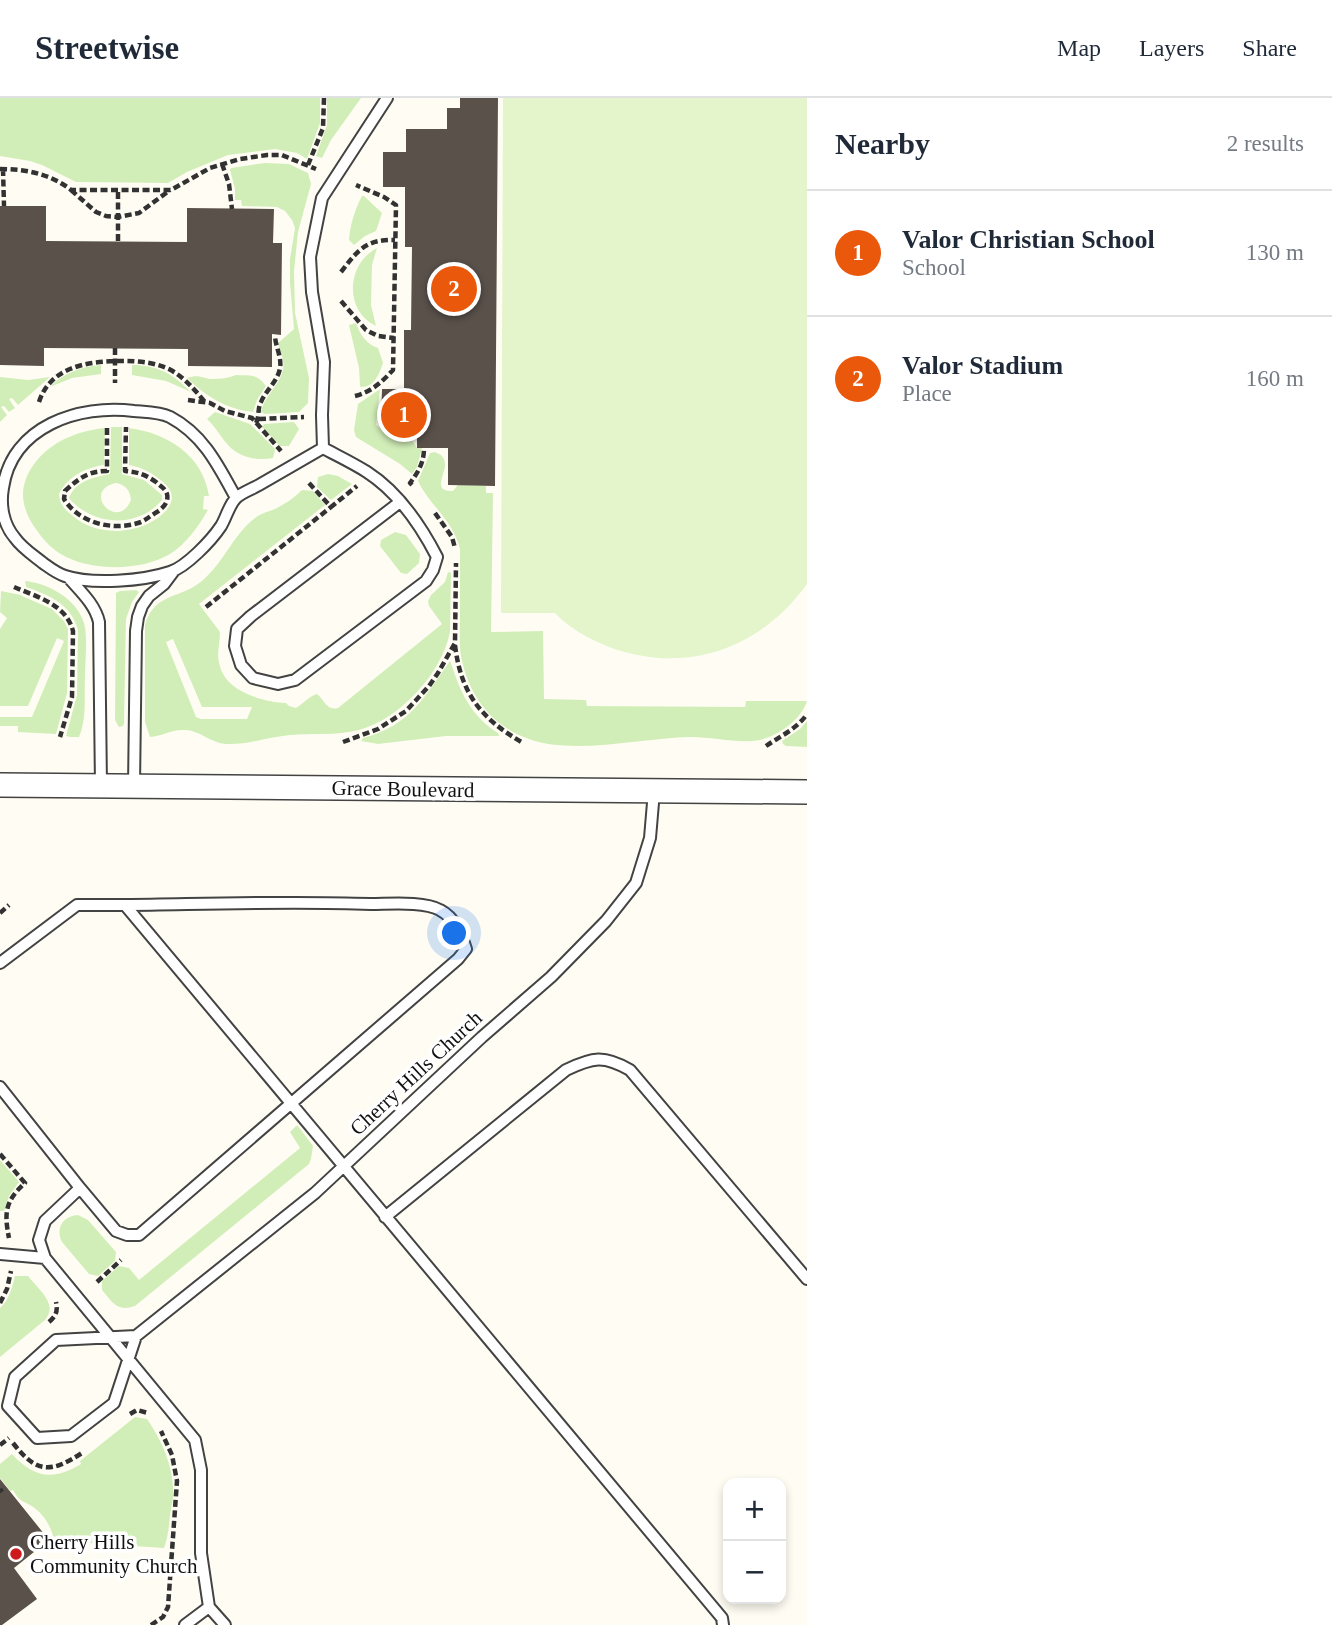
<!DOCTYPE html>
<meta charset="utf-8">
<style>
:root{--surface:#fff;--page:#f6f6f7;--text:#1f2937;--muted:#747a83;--line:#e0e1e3;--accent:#ea580c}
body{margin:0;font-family:Georgia,serif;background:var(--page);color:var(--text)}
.controls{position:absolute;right:21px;bottom:21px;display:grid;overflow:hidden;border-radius:14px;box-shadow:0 4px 10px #0003}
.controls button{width:63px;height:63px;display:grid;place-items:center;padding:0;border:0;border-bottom:2px solid var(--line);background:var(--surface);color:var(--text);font:35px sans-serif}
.you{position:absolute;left:455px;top:836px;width:24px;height:24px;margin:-18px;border:5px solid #fff;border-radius:50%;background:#1a73e8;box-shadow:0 0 0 10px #1a73e833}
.badge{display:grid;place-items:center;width:46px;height:46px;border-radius:50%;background:var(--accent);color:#fff;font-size:23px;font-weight:700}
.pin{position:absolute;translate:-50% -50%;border:4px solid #fff;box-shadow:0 2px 7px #0006}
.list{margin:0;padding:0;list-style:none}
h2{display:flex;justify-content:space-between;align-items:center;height:91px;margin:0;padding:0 28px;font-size:30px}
h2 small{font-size:23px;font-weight:400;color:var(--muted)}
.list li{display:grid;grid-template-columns:46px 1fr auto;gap:21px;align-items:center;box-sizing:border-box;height:126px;padding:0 28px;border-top:2px solid var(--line)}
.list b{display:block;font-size:26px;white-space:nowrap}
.list p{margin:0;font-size:23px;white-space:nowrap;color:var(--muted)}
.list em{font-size:23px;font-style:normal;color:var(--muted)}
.map{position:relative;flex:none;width:807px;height:1527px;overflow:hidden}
header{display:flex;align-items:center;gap:42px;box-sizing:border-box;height:98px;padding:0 35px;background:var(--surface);border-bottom:2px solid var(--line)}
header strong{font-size:33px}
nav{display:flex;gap:38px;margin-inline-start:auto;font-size:24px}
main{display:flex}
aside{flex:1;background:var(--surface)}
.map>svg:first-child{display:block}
.grass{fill:#d2eeb8;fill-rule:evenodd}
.pitch{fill:#e4f4cb}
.building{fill:#5a514b}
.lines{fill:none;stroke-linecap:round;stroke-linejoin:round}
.service-casing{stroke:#434343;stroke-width:14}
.minor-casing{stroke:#434343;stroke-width:26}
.path{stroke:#323232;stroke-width:4.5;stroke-dasharray:7 3.5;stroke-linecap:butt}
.service{stroke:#fff;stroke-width:10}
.minor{stroke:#fff;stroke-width:23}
.poi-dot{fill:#cd1b1d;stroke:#fff;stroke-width:2.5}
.labels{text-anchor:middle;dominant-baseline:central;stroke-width:7;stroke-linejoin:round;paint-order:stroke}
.street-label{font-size:21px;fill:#101010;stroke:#fff}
.poi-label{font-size:21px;fill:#101010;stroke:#fff;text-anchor:start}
</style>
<header>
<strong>Streetwise</strong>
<nav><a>Map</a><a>Layers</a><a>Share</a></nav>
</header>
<main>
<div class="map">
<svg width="807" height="1527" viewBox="0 0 807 1527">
<rect width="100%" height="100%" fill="#fffdf3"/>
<!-- grass -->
<path class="grass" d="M0 0H320V25L307 61 297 55 275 51 228 57 187 74 168 85 76 84 42 67 30 63 0 58Z
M327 0H361L331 42 322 60 316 58 327 27Z
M265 65 289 66 308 75 311 86 298 134 294 173 295 215 309 280 308 305 299 314 265 316 261 314C265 295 287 282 283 262 282 256 279 251 278 245L294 231 290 185V161L295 130 292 122 285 113 277 109 242 108 241 102H235V91L230 72 231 70Z
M362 98H364L382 115 376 133 365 138 354 147 349 142C350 127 355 111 362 98Z
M377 150 372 167 371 207 376 228C344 213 346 166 377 150Z
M356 225C360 236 366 246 378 250L383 265C379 276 375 289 361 289L360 288 359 270 349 227Z
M101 267V276L72 280 50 289C63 275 82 268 101 267Z
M132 267C158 267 173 276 191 294L166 283 132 277Z
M236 277C251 278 256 275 266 288L257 302 253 314C226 311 207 299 187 280 199 276 201 280 211 281 221 281 228 280 236 277Z
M0 279 28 282 50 279 18 307 12 300 9 301 15 310 9 314 4 308 1 309 7 317 0 324Z
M380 291 376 327C393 341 404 326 417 350H422L417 369 412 376 400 366 356 339 354 332 358 306Z
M215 314 250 326 275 351 273 360C258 363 240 360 229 348 221 340 216 329 207 321Z
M294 324 299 331 289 348H280L262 329 264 326Z
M111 329H122V376L144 382 162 397V402C138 431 92 428 69 400 75 383 94 379 110 376ZM115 385C125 386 130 392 131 402 118 434 81 394 115 385Z
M105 330 104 367C85 370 68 378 59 396 60 407 65 412 73 418 85 429 102 433 119 433 126 432 133 431 140 429 156 424 184 405 166 387 155 376 144 370 129 367V330C167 335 203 357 209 398H204L203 411 208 412C198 429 187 445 170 456 142 473 95 473 66 459 54 453 45 444 38 434 19 409 17 386 38 361 56 341 79 333 105 330Z
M435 354 441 357C444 361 445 362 445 367 445 377 432 394 453 393L458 387 486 388V395H493L491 534 543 533 544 601 586 602 587 608 745 609 746 603H807C801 622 779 637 760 642 741 646 712 639 691 639 644 640 589 654 543 645 519 640 495 626 481 606 471 592 464 575 461 558 459 546 460 532 460 520 460 497 460 474 460 451 453 422 430 408 418 383L430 355Z
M328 376 338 378 352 386 331 402 317 389 318 379Z
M302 392 313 393 325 407 199 506 220 534C220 546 216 557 220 568 226 594 264 604 286 605L289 608 296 610C303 606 309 598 317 596 325 602 326 613 338 610L442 526 429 508 428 503 431 497 445 484 448 474 451 475 450 534C442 575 400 621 359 632 336 638 313 635 290 637 268 639 248 647 226 646 211 645 200 633 186 632 171 631 163 638 150 639L145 624V527C154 494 182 501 203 482 224 464 233 437 255 420 261 415 268 414 275 411 285 406 294 400 302 392ZM173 541 202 609H252L247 621H201L196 619 166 544Z
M395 434 406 437 420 456 419 465 407 476 401 475 380 448 381 442Z
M25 483C48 485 77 501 84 525 88 538 85 565 85 579 84 599 87 620 79 639H70L66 638 77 597 78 532C71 506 49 497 26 489Z
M136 492 139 494 132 504 126 521 124 625 123 628 119 629 115 622 116 495 120 493Z
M1 493 21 497 22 498 52 511 64 523 68 531 67 595 56 636 18 634V628H0V619H32L64 543 57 540 28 608H0V531L7 520 0 514Z
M450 563C453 570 455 578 458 585 466 605 479 624 498 635L499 638H446L378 646 361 643 363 640C411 627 423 600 450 563Z
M807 623V649L786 648 783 646 782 643 800 631Z
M296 1028H298L313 1048 311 1061 309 1066 135 1208C117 1214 113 1205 102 1192V1183L119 1168 129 1170 139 1182 300 1050 290 1034Z
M0 1062 19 1084 9 1098 4 1113H0Z
M78 1117 88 1122 116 1154 115 1163 98 1178 89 1176 62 1144C55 1130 63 1118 78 1117Z
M15 1178H28C38 1191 59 1206 45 1222L0 1259V1210C9 1203 12 1189 15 1178Z
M135 1319 147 1321C163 1344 175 1372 173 1401 172 1406 171 1412 170 1417 169 1429 168 1439 164 1450L89 1445 55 1446C52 1430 45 1416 30 1407 20 1402 19 1402 13 1392L10 1393 0 1380V1366L12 1356C34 1380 53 1383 81 1366L80 1363Z"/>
<!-- pitch -->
<path class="pitch" d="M503 0H807V486C759 552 686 577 609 549 589 541 569 530 555 515H501Z"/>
<!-- building -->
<path class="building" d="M460 0H498L495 388 448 387V350H417V328L381 327 382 291H404V232H411L412 149H405V89H383V54H406V31H447V10H460Z
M0 108H46V143L187 144V110L274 111 273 145H282L281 237 272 236V269L188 268V251L44 250V268L0 267Z
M0 1381 49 1442 14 1470 37 1501 2 1527H0Z"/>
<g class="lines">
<!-- service casing -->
<g class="service-casing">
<path id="service" d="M387 0 322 100 310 159 312 194 324 264 322 317 323 350C338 358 353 365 367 374 398 394 420 426 437 459L433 472 426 483 295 582 278 586 253 580 241 567 235 548 237 531 251 518 400 404
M236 400C219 369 204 337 170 319 160 314 145 314 134 313 79 306 12 328 3 390 0 407 3 426 15 440 22 450 33 457 43 465 50 470 56 475 65 478 92 487 143 483 170 474 186 469 211 443 221 428 226 420 229 407 236 400 241 395 252 391 259 387 280 375 302 362 323 350
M68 479C80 493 95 506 99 524L101 688
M134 688 136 533 138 519 142 508 149 498 164 486 173 474
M0 865 77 807H125L722 1520 723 1527
M0 989 80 1090 45 1123 39 1142 45 1160 195 1342 201 1372V1455L209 1509 225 1527
M80 1090 116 1133 127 1137H139L458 861 466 851C461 835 455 820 440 812 424 803 390 806 371 806 289 803 207 806 125 807
M385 1119 566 972C593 959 604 957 630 972L807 1181
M0 1156 45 1160
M136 1238 114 1305 71 1338 37 1340 8 1308 15 1279 56 1242 136 1238 315 1095 482 939 551 879 606 823 636 785 650 740 654 693
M185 1527 209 1509"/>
</g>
<!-- minor casing -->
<g class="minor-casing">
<path id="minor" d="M0 687 807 694"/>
</g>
<!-- path -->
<path class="path" d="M222 66 229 86 232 111
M308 67 323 30 324 0
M0 71C26 71 51 76 71 92H171L210 70 240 61 267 57H282L316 71
M3 71 4 108
M71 92 96 114 106 118 118 119 139 115 170 92
M118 143V92
M341 174C358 152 366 141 395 142
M341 203 366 232 378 238 394 240
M115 250V285
M355 298C371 294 382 284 393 272L396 107 384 99 356 87
M188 302 210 305 225 313 252 320 281 353
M39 304C50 269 88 263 120 263 138 263 153 264 169 271 184 279 194 291 205 304
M259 321 304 319
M256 325C260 318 257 311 261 304 266 292 278 283 280 270 282 259 275 248 275 237
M107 330V373C88 373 78 381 65 393L64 401C79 425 112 433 138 425 145 423 150 418 157 414 163 410 169 404 167 396 165 390 160 388 156 384 146 377 138 374 125 373L126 329
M309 385 331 409 357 388
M412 387 410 385C419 373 424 364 424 350
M435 415 452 439 455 450
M14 489C37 499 66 506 73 533L72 599 60 639
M206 509 331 409
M455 547C461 597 482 621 523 645
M343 644 378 631 406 613 429 588 438 575 455 545 456 465
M766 648C779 639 798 630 807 616
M0 815 9 807
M0 1056 25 1085C5 1103 4 1115 9 1140
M97 1184 121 1162
M0 1205 7 1191 11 1173
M49 1224C56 1218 58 1213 56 1204
M130 1316 137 1312 148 1315
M13 1345C37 1376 51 1375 82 1355
M0 1347 9 1340
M0 1391 2 1394
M151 1527 163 1519 168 1509 177 1383 172 1357 161 1333"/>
<!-- service -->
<use href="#service" class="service"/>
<!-- minor -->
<use href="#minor" class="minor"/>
</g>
<!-- markers -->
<circle class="poi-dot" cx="16" cy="1456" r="7"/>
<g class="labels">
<!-- street labels -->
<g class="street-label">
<text transform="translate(403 691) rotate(1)">Grace Boulevard</text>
<text transform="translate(416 975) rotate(-43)">Cherry Hills Church</text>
</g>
<!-- poi labels -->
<g class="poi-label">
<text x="30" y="1444">Cherry Hills<tspan x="30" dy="24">Community Church</tspan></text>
</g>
</g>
</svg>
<div class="controls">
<button>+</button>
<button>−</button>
</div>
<div class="you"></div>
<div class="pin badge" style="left:404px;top:317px">1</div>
<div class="pin badge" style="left:454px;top:191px">2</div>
</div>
<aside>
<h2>Nearby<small>2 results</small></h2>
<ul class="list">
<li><span class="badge">1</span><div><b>Valor Christian School</b><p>School</p></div><em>130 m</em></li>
<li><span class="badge">2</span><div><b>Valor Stadium</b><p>Place</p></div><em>160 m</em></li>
</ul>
</aside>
</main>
